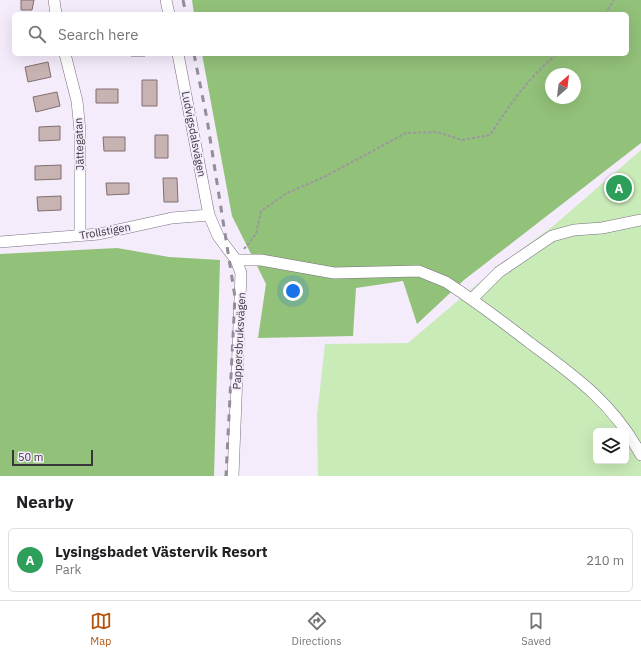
<!DOCTYPE html>
<meta charset="utf-8">
<style>
:root{--surface:#fff;--page:#f6f6f6;--text:#202124;--muted:#757577;--line:#e0e0e0;--accent:#b45309}
body{margin:0;font-family:"IBM Plex Sans",sans-serif;background:var(--page);color:var(--text)}
.controls{position:absolute;right:12px;bottom:12px;display:grid;overflow:hidden;border-radius:6px;box-shadow:0 4px 16px #0002}
.controls button{width:36px;height:36px;display:grid;place-items:center;padding:0;border:0;border-bottom:1px solid var(--line);background:var(--surface);color:var(--text);font:20px sans-serif}
.compass{position:absolute;left:545px;top:68px;width:36px;height:36px;border-radius:50%;background:var(--surface);box-shadow:0 4px 16px #0002;rotate:28deg}
.scale{position:absolute;left:12px;bottom:10px;width:81px;box-sizing:border-box;padding-left:4px;border:2px solid #37343a;border-top:0;font-size:11px;line-height:14px;white-space:nowrap;color:#37343a;-webkit-text-stroke:3px #f4ebfb;paint-order:stroke}
.you{position:absolute;left:293px;top:291px;width:14px;height:14px;margin:-10px;border:3px solid #fff;border-radius:50%;background:#1a73e8;box-shadow:0 0 0 6px #1a73e833}
.badge{display:grid;place-items:center;width:26px;height:26px;border-radius:50%;background:var(--accent);color:#fff;font-size:13px;font-weight:700}
.pin{position:absolute;translate:-50% -50%;border:2px solid #fff;box-shadow:0 1px 4px #0006}
.list{margin:0;padding:0;list-style:none}
h2{display:flex;justify-content:space-between;align-items:center;height:52px;margin:0;padding:0 16px;font-size:17px}
h2 small{font-size:13px;font-weight:400;color:var(--muted)}
.list li{display:grid;grid-template-columns:26px 1fr auto;gap:12px;align-items:center;box-sizing:border-box;height:64px;margin:0 8px 8px;padding:0 8px;border:1px solid var(--line);border-radius:6px}
.list b{display:block;font-size:15px;white-space:nowrap}
.list p{margin:0;font-size:13px;white-space:nowrap;color:var(--muted)}
.list em{font-size:13px;font-style:normal;color:var(--muted)}
.icon{flex:none;width:22px;height:22px;fill:none;stroke:currentColor;stroke-width:2;stroke-linecap:round;stroke-linejoin:round}
.map{position:relative;flex:none;width:641px;height:476px;overflow:hidden}
.search{position:absolute;background:var(--surface);box-shadow:0 4px 16px #0002;left:12px;right:12px;top:12px;height:44px;display:flex;align-items:center;gap:10px;box-sizing:border-box;padding:0 14px;border-radius:6px;color:var(--muted);font-size:15px}
.sheet{height:124px;background:var(--surface)}
nav{display:flex;justify-content:space-around;align-items:center;box-sizing:border-box;height:56px;border-top:1px solid var(--line);background:var(--surface);font-size:11px;color:var(--muted)}
nav a{display:grid;justify-items:center;gap:2px}
nav .on{color:var(--accent)}
.map>svg:first-child{display:block}
.green{fill:#c9ebb8;fill-rule:evenodd}
.forest{fill:#92c179;fill-rule:evenodd}
.building{fill:#c7b3b2;stroke:#816f6e}
.lines{fill:none;stroke-linecap:round;stroke-linejoin:round}
.minor-casing{stroke:#78707e;stroke-width:12}
.path{stroke:#9c96a2;stroke-width:2;stroke-dasharray:3 2;stroke-linecap:butt}
.minor{stroke:#fff;stroke-width:11}
.rail{stroke:#938d98;stroke-width:3;stroke-dasharray:7 7;stroke-linecap:butt}
.labels{text-anchor:middle;dominant-baseline:central;stroke-width:3.5;stroke-linejoin:round;paint-order:stroke}
.street-label{font-size:11px;fill:#37343a;stroke:#f4ebfb}
</style>
<div class="map">
<svg width="641" height="476" viewBox="0 0 641 476">
<rect width="100%" height="100%" fill="#f4ebfb"/>
<!-- green -->
<path class="green" d="M641 150V476H318L317 416 325 344 408 343 501 264 552 227ZM596 431H626V461H596Z"/>
<!-- forest -->
<path class="forest" d="M192 0H641V143L464 280 417 324 403 281 356 288 353 336 258 338 266 284 232 216 202 54H627V14H194ZM551 74H575V98H551Z
M117 248 169 257 220 260 214 476H0V254Z"/>
<!-- building -->
<path class="building" d="M21 0H34L32 10H21Z
M131 54H145V56H131Z
M48 62 51 77 28 82 25 67Z
M142 80H157V106H142Z
M96 89H118V103H96Z
M57 92 60 106 36 112 33 97Z
M60 126V140L39 141V127Z
M155 135H168V158H155Z
M103 137H125V151H104Z
M61 165V179L35 180V166Z
M163 178H177L178 202H164Z
M106 183H129V194L107 195Z
M61 196V210L38 211 37 197Z"/>
<g class="lines">
<!-- minor casing -->
<g class="minor-casing">
<path id="minor" d="M54 0 56 14
M166 0 169 14
M65 54 77 101 80 131V236
M178 54 209 215 218 236 236 260 241 273 233 476
M0 242 99 234 172 218 209 215
M236 260H261L334 273 419 271 446 282C475 301 503 322 530 343 575 376 614 404 641 455
M472 299 499 272 552 236 574 230 602 228 641 220"/>
</g>
<!-- path -->
<path class="path" d="M605 14 614 0
M244 249 256 234 261 211 287 193 324 177 406 133 437 132 462 140 490 135C510 104 529 77 557 54"/>
<!-- minor -->
<use href="#minor" class="minor"/>
<!-- rail -->
<path class="rail" d="M183 0 186 14
M194 54 207 119 235 297 226 476"/>
</g>
<g class="labels">
<!-- street labels -->
<g class="street-label">
<text transform="translate(194 134) rotate(79)">Ludvigsdalsvägen</text>
<text transform="translate(79 144) rotate(-92)">Jättegatan</text>
<text transform="translate(105 231) rotate(-10)">Trollstigen</text>
<text transform="translate(239 341) rotate(-87)">Pappersbruksvägen</text>
</g>
</g>
</svg>
<div class="controls">
<button><svg class="icon" aria-label="layers" viewBox="0 0 24 24"><path d="M12 4l9 5-9 5-9-5zM3 14l9 5 9-5"/></svg></button>
</div>
<svg class="compass" viewBox="-18 -18 36 36"><path d="M0-13l5 13h-10z" fill="#e53935"/><path d="M0 13l5-13h-10z" fill="#757577"/></svg>
<div class="scale">50 m</div>
<div class="you"></div>
<div class="pin badge" style="left:619px;top:188px;background:#2e9e5b">A</div>
<div class="search"><svg class="icon" aria-label="search" viewBox="0 0 24 24"><circle cx="10" cy="10" r="6"/><path d="M15 15l6 6"/></svg>Search here</div>
</div>
<section class="sheet">
<h2>Nearby<small></small></h2>
<ul class="list">
<li><span class="badge" style="background:#2e9e5b">A</span><div><b>Lysingsbadet Västervik Resort</b><p>Park</p></div><em>210 m</em></li>
</ul>
</section>
<nav>
<a class="on"><svg class="icon" aria-label="map" viewBox="0 0 24 24"><path d="M3 6l6-2 6 2 6-2v14l-6 2-6-2-6 2zM9 4v14M15 6v14"/></svg>Map</a>
<a><svg class="icon" aria-label="directions" viewBox="0 0 24 24"><path d="M12 3l9 9-9 9-9-9zM9 14v-3h6M13 9l2 2-2 2"/></svg>Directions</a>
<a><svg class="icon" aria-label="saved" viewBox="0 0 24 24"><path d="M7 4h10v16l-5-4-5 4z"/></svg>Saved</a>
</nav>
